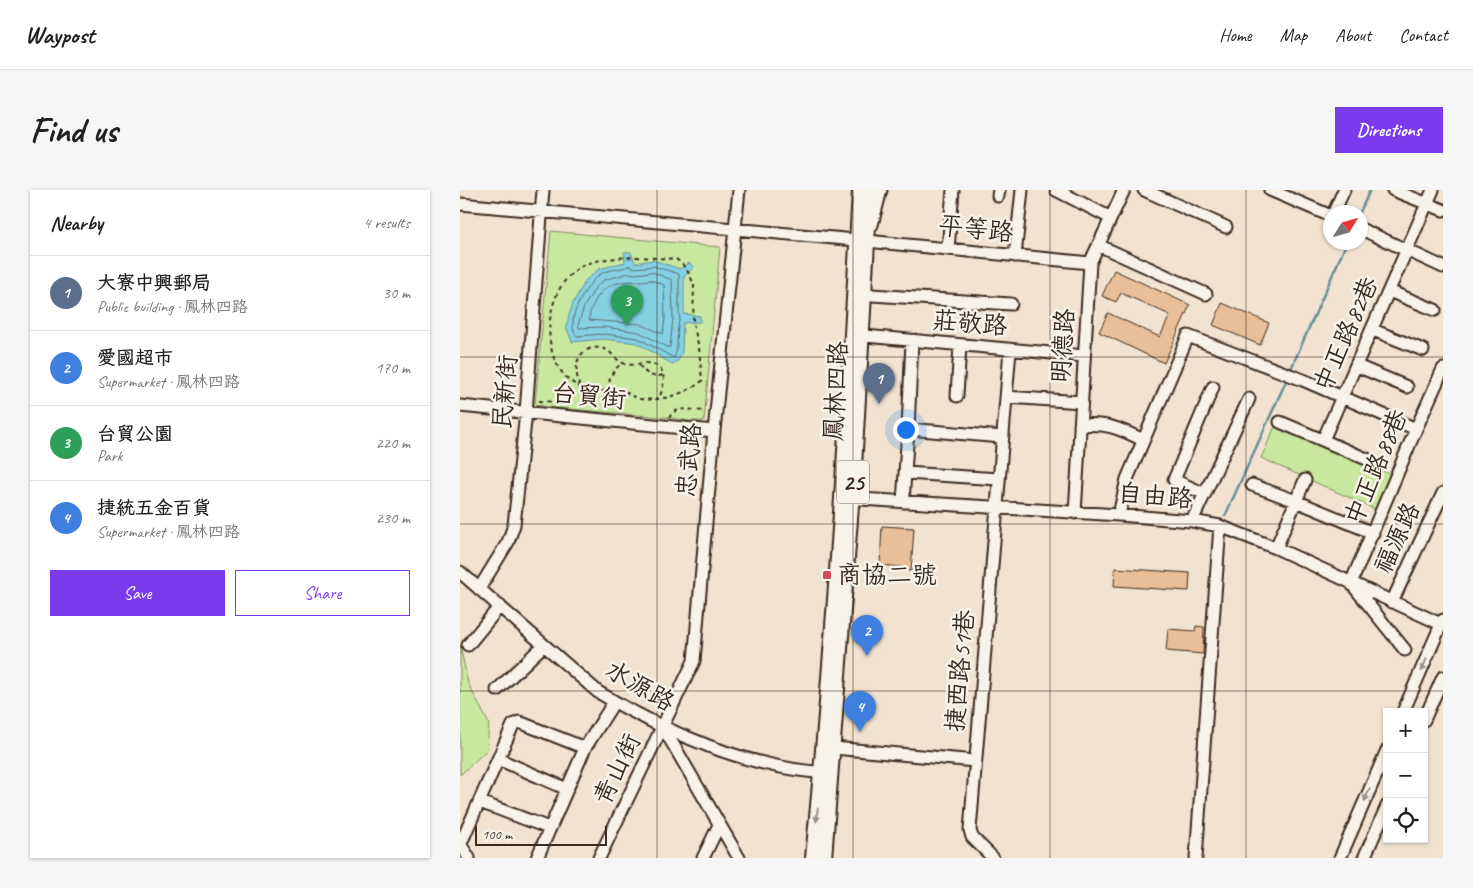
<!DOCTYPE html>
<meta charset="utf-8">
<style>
:root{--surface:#fff;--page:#f6f6f6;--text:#202124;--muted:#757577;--line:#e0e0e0;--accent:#7c3aed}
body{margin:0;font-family:Caveat,"LXGW WenKai TC",sans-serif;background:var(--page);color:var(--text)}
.controls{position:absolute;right:15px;bottom:15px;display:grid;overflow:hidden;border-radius:0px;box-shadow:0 1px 4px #0004}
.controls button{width:45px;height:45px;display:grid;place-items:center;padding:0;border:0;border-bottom:1px solid var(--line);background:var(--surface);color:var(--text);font:25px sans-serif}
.compass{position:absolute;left:863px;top:15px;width:45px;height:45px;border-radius:50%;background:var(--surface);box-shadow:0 1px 4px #0004;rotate:53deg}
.scale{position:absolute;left:15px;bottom:12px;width:132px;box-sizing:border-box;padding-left:5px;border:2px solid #3b2a1e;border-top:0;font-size:14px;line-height:18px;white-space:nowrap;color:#3b2a1e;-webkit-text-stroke:4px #f7f3e8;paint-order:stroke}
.you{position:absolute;left:445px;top:239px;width:18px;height:18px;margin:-12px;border:4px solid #fff;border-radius:50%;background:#1a73e8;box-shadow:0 0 0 8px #1a73e833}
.badge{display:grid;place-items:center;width:32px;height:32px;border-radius:50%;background:var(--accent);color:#fff;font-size:16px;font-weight:700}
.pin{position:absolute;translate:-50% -41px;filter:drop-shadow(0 1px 2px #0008)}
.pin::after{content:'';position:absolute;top:26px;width:18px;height:15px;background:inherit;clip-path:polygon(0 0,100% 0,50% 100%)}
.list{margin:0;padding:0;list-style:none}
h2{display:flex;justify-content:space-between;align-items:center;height:65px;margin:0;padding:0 20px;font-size:21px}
h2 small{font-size:16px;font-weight:400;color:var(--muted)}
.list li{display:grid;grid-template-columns:32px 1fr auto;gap:15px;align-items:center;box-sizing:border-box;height:75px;padding:0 20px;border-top:1px solid var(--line)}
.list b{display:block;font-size:19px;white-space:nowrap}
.list p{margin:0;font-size:16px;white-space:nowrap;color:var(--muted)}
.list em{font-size:16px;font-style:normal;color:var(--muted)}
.actions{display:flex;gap:10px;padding:15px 20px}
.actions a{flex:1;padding:11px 0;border:1px solid var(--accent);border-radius:0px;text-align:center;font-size:18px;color:var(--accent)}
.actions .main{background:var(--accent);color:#fff}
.icon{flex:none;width:28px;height:28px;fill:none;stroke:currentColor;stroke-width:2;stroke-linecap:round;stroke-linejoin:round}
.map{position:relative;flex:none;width:983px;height:668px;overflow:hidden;border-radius:0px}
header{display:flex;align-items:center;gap:30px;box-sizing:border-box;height:70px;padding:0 25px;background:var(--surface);border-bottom:1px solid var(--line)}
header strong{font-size:24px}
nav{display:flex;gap:28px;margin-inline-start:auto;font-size:18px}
.intro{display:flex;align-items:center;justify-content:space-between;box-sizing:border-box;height:120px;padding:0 30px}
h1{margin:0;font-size:35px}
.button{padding:12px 22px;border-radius:0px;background:var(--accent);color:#fff;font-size:18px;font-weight:700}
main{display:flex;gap:30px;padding:0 30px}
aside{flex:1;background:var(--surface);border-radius:0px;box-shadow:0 1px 4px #0004}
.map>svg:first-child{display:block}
.green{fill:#c8e8a0;stroke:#82895f}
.water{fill:#85d1e4;stroke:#678e95}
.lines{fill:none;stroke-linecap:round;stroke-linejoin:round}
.shore{stroke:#596d6d;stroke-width:1}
.stream{stroke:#678e95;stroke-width:2.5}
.building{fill:#e8bf98;stroke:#3b2a1e}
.minor-casing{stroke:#3b2a1e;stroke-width:15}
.major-casing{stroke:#3b2a1e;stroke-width:18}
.path{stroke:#3b2a1e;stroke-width:2;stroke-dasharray:4 4;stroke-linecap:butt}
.minor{stroke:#f7f3e8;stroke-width:11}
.major{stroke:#f7f3e8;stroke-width:14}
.oneway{fill:#998e83}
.grid{fill:none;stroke:#3b2a1e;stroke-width:1;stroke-opacity:0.55}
.poi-dot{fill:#d1495b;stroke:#f7f3e8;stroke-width:2}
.labels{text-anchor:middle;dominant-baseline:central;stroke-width:5;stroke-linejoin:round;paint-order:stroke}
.shield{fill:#f7f3e8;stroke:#73665b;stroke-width:1}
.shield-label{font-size:24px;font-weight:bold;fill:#3b2a1e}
.street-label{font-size:25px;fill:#3b2a1e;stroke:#f7f3e8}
.poi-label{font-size:25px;fill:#3b2a1e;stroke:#f7f3e8;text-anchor:start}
</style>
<header>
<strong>Waypost</strong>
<nav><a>Home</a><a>Map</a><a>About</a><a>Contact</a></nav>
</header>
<div class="intro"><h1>Find us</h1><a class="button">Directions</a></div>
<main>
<aside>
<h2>Nearby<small>4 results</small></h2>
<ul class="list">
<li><span class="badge" style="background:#5c6f8a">1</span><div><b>大寮中興郵局</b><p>Public building · 鳳林四路</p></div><em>30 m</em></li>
<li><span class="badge" style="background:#3f7fe0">2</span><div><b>愛國超市</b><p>Supermarket · 鳳林四路</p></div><em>170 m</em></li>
<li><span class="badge" style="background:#2e9e5b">3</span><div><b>台貿公園</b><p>Park</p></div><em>220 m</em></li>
<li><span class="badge" style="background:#3f7fe0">4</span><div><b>捷統五金百貨</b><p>Supermarket · 鳳林四路</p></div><em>230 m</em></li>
</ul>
<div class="actions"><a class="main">Save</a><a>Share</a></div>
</aside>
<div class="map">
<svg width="983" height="668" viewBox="0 0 983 668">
<rect width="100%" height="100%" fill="#f2e3d0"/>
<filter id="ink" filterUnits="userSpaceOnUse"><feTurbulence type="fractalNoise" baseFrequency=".02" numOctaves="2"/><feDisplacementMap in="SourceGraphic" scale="10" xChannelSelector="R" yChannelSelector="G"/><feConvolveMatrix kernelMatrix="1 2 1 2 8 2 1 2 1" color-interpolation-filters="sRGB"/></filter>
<g filter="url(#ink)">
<!-- green -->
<path class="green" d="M91 41 260 57 244 231H228L214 228 86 217 75 214Z
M816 234 932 285 917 320 801 268Z
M0 455 8 493 29 534 27 560 0 585Z"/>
<!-- water -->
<path class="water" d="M164 62H171L175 73 193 70 220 79 229 73 234 77 224 87V124L240 126V132L223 133 222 162 218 171 212 174 177 153 144 149 112 152 106 136 113 113 126 90 139 79 165 72Z"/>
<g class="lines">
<!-- shore -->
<path class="shore" d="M169 76 176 78 193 76 219 84V123L220 128C215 141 220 156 214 168L178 148 144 144 117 146C103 133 127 94 139 85 147 79 160 80 169 76Z
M192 82 212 90 213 128 210 157H207L179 142 144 137 119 138 118 135 124 117 135 98 144 90 169 83 176 84Z
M191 90 204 95 205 128 203 144 180 134 129 130C129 123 132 117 135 111 149 87 167 93 191 90Z"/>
<!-- stream -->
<path class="stream" d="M900 22 910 0
M830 181 887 52
M765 326 827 189"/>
</g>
<!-- building -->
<path class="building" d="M654 80 730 115 704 173 639 142 648 123 700 147 710 125 661 103 656 112 642 106Z
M762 113 809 133 800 155 753 135Z
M422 336 454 338 451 381 442 380V377L420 375Z
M655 378 730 383 729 401 654 396Z
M736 436 744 437 743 464 706 461 708 439 735 441Z"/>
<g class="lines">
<!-- minor casing -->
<g class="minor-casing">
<path id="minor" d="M596 0 651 28
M684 0 766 37
M810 0 871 26
M933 0 983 20
M538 6 539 0
M0 14 407 51 630 73
M874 22 884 0
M412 35 421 0
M901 39 983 77
M638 55 746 104
M488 59 493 0
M555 66 562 0
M929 101 975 120
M396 104 551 114
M913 140 963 160
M394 145 624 166
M897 176 947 197
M497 206 500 155
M546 207 622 212
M0 216 254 241
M820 232 909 270
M620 235C647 233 659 238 683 250
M448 239 542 247
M863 250 973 0
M446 283 539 289
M792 295 836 311 913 343
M745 304 714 290 753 197
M384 308 659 325 732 331 760 336 816 358 983 435
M443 312 448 239 452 151
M615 323 630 73 664 0
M659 325 667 289 728 146 843 190 956 239
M732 331 789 209
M816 358 845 290
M0 382 138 502C204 542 292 580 370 583
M19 399 48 352 54 335 66 222 83 0
M932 412 983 303
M8 455 40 416
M945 460 891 393 956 239 983 179
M37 500 84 455
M943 522 983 430
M964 530 983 487
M203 537 279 668
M374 558 515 571
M38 569 107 599
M20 612 89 638
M9 668 2 657 1 653 53 535 59 532 125 558
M77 668 125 558 154 512
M139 668 234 471 254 241 279 0
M243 668 259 635
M533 668 512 647 510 640 550 160
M736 668 760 336
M880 668 927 560
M904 668 927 616"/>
</g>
<!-- major casing -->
<g class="major-casing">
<path id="major" d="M353 668C375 446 388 223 400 0
M364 668 394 277 410 0"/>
</g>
<!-- path -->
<path class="path" d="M176 67 216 69 223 75 230 85 234 95 233 133 239 158 242 191C228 203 200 212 181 209 174 208 170 204 164 201 155 197 147 202 138 201 129 201 120 198 113 193 78 169 84 102 117 79 133 68 157 68 176 67Z
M179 175C187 185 191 188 204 185
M119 196C116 182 113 166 129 159 136 157 141 157 148 161 153 164 156 170 163 173 171 177 177 173 186 173 208 174 206 193 199 208
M148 200C149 188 152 181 162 173
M95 203C105 204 116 205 124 199
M79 211 106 212 107 216
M209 228C215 215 232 220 243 221"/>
<!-- minor -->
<use href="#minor" class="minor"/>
<!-- major -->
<use href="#major" class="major"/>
</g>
<!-- one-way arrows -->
<defs><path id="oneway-solid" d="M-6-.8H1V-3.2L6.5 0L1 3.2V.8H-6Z" transform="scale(1.25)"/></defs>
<g class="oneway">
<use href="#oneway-solid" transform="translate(964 475) rotate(113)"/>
<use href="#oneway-solid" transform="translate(907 605) rotate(113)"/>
<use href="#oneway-solid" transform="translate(357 625) rotate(96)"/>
</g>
</g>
<!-- grid -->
<path class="grid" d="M197 0V668M393 0V668M590 0V668M786 0V668M0 167H983M0 334H983M0 501H983"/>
<!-- markers -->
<rect class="poi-dot" x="362" y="380" width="10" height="10" rx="2.5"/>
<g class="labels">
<!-- shield labels -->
<rect class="shield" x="377" y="270.5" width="32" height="43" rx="4"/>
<g class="shield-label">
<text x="393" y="292">25</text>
</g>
<!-- street labels -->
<g class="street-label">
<text transform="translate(516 39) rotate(6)">平等路</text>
<text transform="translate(510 133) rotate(5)">莊敬路</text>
<text transform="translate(886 144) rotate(-66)">中正路82巷</text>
<text transform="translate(603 156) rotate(-86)">明德路</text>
<text transform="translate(376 201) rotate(-87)">鳳林四路</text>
<text transform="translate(45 202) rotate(-85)">民新街</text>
<text transform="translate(129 206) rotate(6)">台貿街</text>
<text transform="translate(229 270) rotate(-85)">忠武路</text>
<text transform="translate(916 277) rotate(-67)">中正路88巷</text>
<text transform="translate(695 306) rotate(5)">自由路</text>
<text transform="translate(937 348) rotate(-65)">福源路</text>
<text transform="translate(500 481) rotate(-85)">捷西路51巷</text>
<text transform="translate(180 496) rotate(30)">水源路</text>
<text transform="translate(157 579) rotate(-64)">青山街</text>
</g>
<!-- poi labels -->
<g class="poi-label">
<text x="377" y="385">商協二號</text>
</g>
</g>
</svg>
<div class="controls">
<button>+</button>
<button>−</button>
<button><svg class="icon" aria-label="locate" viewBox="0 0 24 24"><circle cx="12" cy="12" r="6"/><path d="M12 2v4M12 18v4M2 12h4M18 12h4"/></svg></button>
</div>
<svg class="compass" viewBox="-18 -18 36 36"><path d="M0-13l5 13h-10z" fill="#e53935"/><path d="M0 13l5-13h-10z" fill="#757577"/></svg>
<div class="scale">100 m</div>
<div class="you"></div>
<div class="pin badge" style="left:419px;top:214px;background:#5c6f8a">1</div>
<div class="pin badge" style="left:407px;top:466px;background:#3f7fe0">2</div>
<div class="pin badge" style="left:167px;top:136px;background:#2e9e5b">3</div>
<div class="pin badge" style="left:400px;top:542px;background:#3f7fe0">4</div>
</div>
</main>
